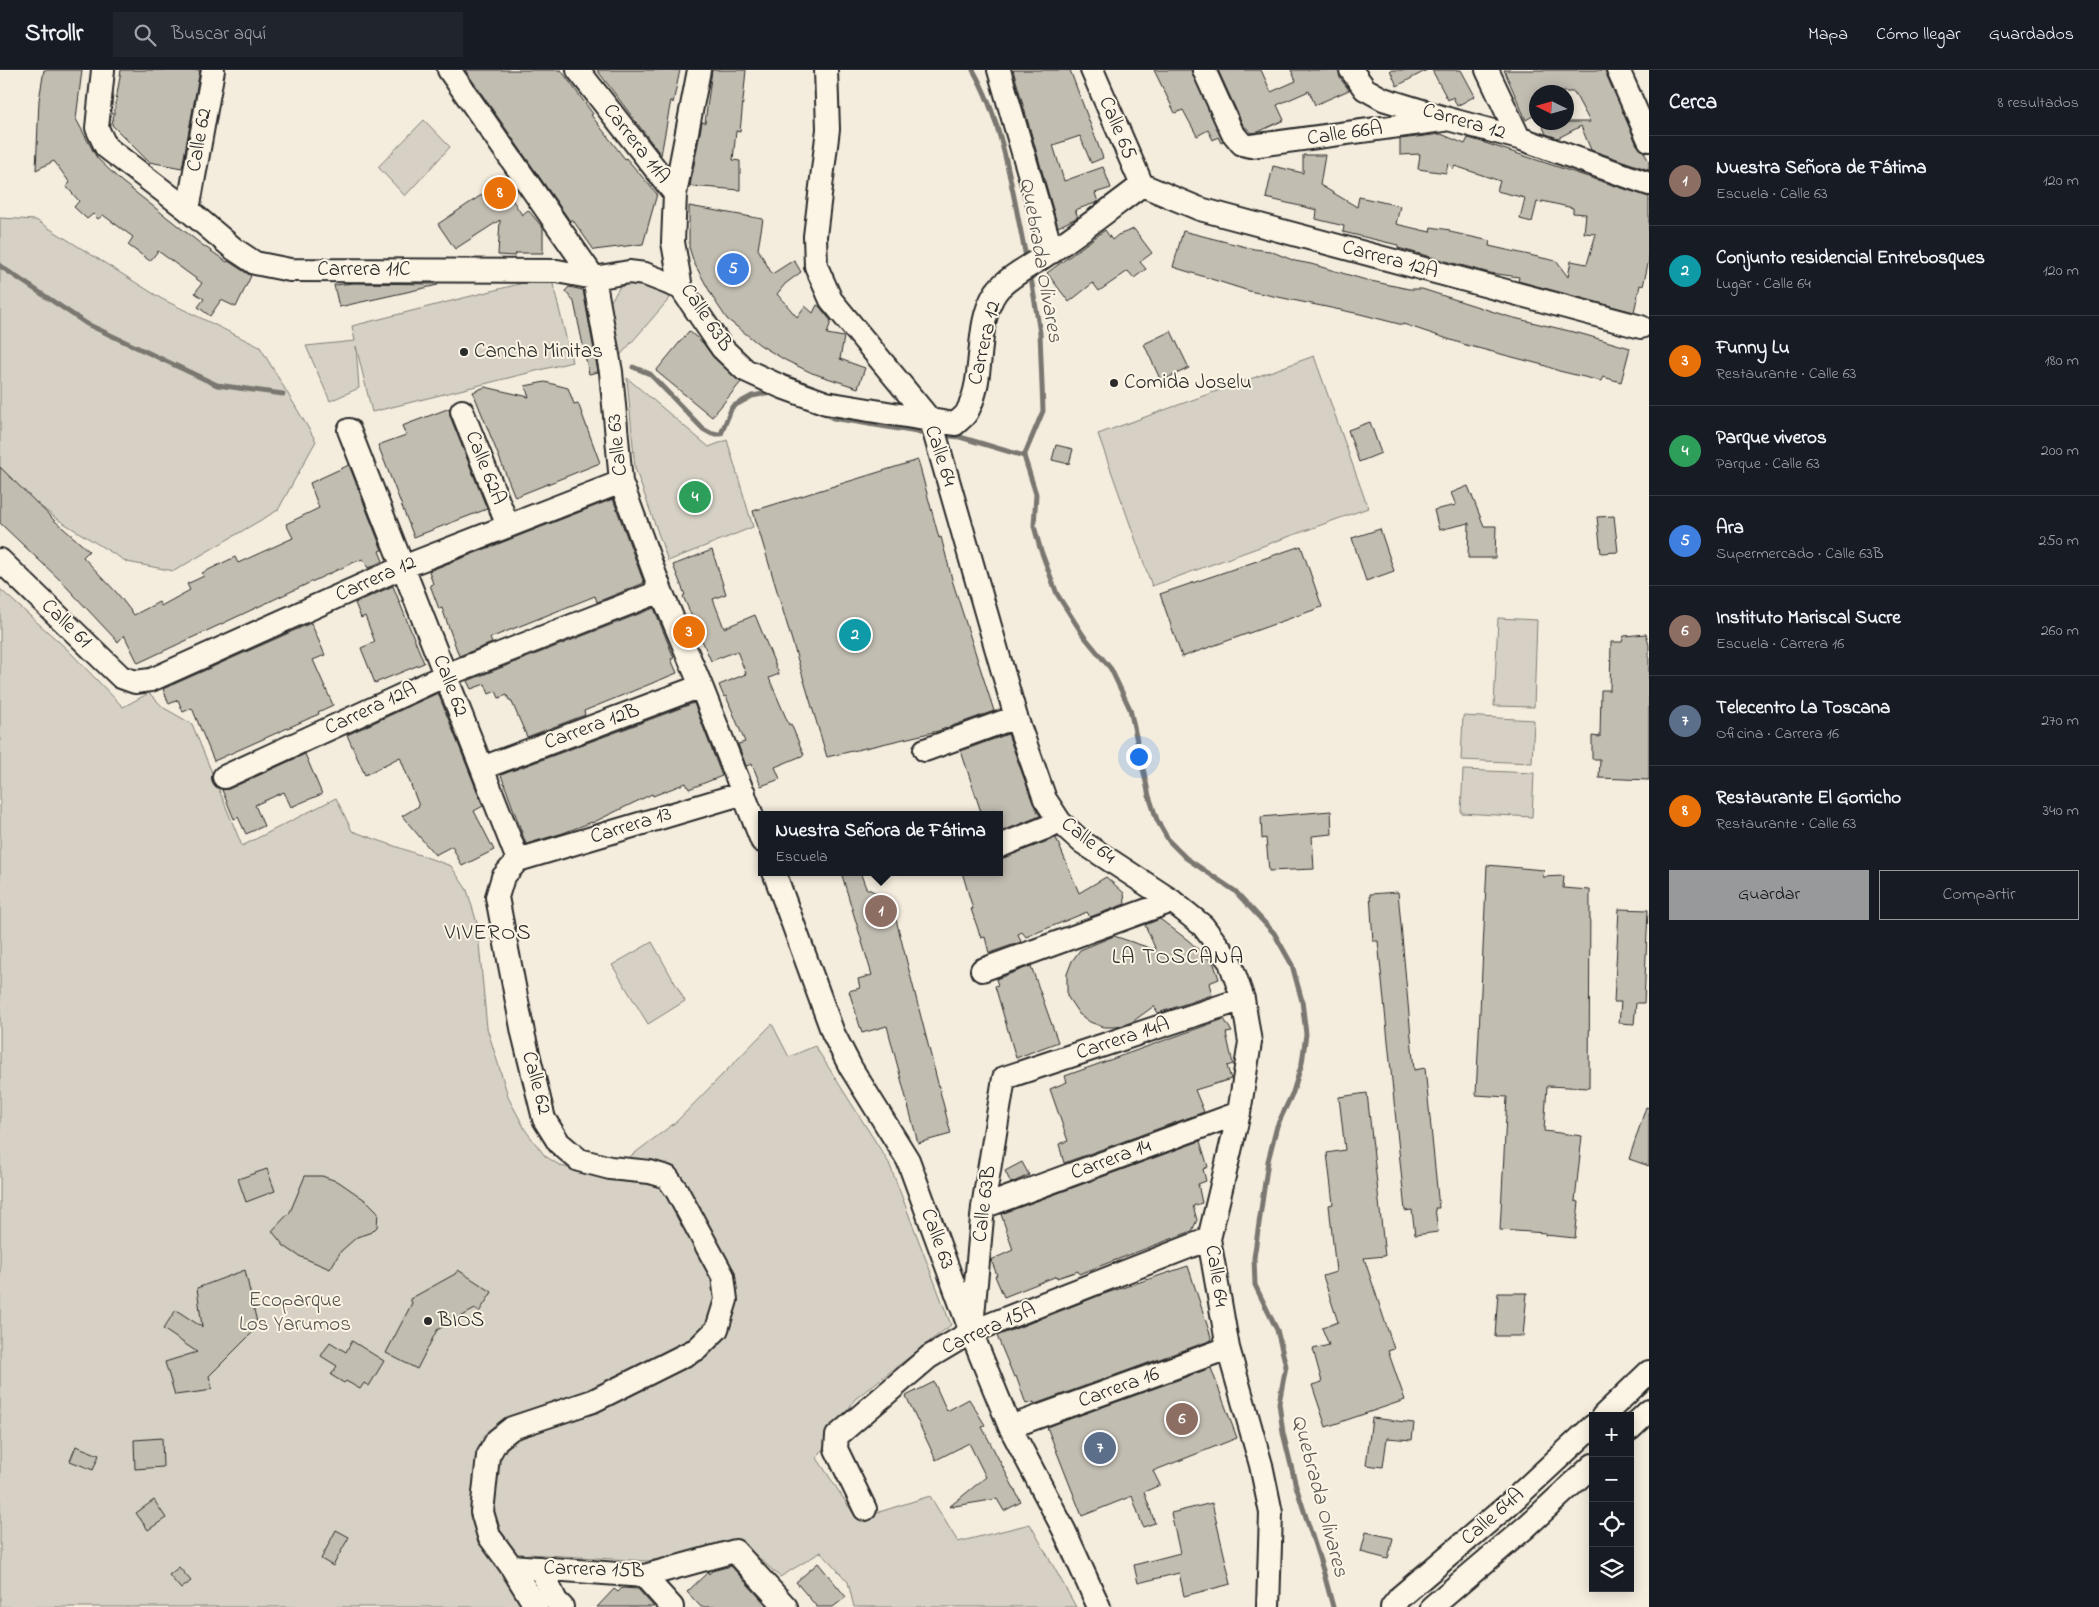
<!DOCTYPE html>
<html lang="es">
<meta charset="utf-8">
<style>
:root{--surface:#171b24;--page:#20242c;--text:#f1f3f6;--muted:#9ea1a6;--line:#363941;--accent:#98999b}
body{margin:0;font-family:"Indie Flower",sans-serif;background:var(--page);color:var(--text)}
.controls{position:absolute;right:15px;bottom:15px;display:grid;overflow:hidden;border-radius:0px;box-shadow:0 2px 12px #0003}
.controls button{width:45px;height:45px;display:grid;place-items:center;padding:0;border:0;border-bottom:1px solid var(--line);background:var(--surface);color:var(--text);font:25px sans-serif}
.compass{position:absolute;left:1529px;top:15px;width:45px;height:45px;border-radius:50%;background:var(--surface);box-shadow:0 2px 12px #0003;rotate:275deg}
.you{position:absolute;left:1138px;top:686px;width:18px;height:18px;margin:-12px;border:4px solid #fff;border-radius:50%;background:#1a73e8;box-shadow:0 0 0 8px #1a73e833}
.badge{display:grid;place-items:center;width:32px;height:32px;border-radius:50%;background:var(--accent);color:#fff;font-size:16px;font-weight:700}
.pin{position:absolute;translate:-50% -50%;border:2px solid #fff;box-shadow:0 1px 5px #0006}
.popup{position:absolute;left:758px;top:741px;width:245px;height:65px;box-sizing:border-box;display:grid;place-content:center;border-radius:0px;background:var(--surface);filter:drop-shadow(0 1px 4px #0005);font-size:16px;white-space:nowrap;color:var(--muted)}
.popup b{font-size:19px;color:var(--text)}
.popup::after{content:'';position:absolute;left:50%;top:100%;margin-left:-10px;border:10px solid transparent;border-top-color:var(--surface)}
.list{margin:0;padding:0;list-style:none}
h2{display:flex;justify-content:space-between;align-items:center;height:65px;margin:0;padding:0 20px;font-size:21px}
h2 small{font-size:16px;font-weight:400;color:var(--muted)}
.list li{display:grid;grid-template-columns:32px 1fr auto;gap:15px;align-items:center;box-sizing:border-box;height:90px;padding:0 20px;border-top:1px solid var(--line)}
.list b{display:block;font-size:19px;white-space:nowrap}
.list p{margin:0;font-size:16px;white-space:nowrap;color:var(--muted)}
.list em{font-size:16px;font-style:normal;color:var(--muted)}
.actions{display:flex;gap:10px;padding:15px 20px}
.actions a{flex:1;padding:11px 0;border:1px solid var(--accent);border-radius:0px;text-align:center;font-size:18px;color:var(--accent)}
.actions .main{background:var(--accent);color:#111}
.icon{flex:none;width:28px;height:28px;fill:none;stroke:currentColor;stroke-width:2;stroke-linecap:round;stroke-linejoin:round}
.map{position:relative;flex:none;width:1649px;height:1537px;overflow:hidden}
header{display:flex;align-items:center;gap:30px;box-sizing:border-box;height:70px;padding:0 25px;background:var(--surface);border-bottom:1px solid var(--line)}
header strong{font-size:24px}
nav{display:flex;gap:28px;margin-inline-start:auto;font-size:18px}
.search{width:350px;height:45px;background:var(--page);display:flex;align-items:center;gap:12px;box-sizing:border-box;padding:0 18px;border-radius:0px;color:var(--muted);font-size:19px}
main{display:flex}
aside{flex:1;background:var(--surface)}
.map>svg:first-child{display:block}
.green{fill:#d6d1c4;stroke:#807e78}
.lines{fill:none;stroke-linecap:round;stroke-linejoin:round}
.stream{stroke:#7a7771;stroke-width:5}
.building{fill:#c2bdb1;stroke:#2b2b2b}
.minor-casing{stroke:#2b2b2b;stroke-width:26}
.minor{stroke:#fcf5e5;stroke-width:22}
.poi-dot{fill:#2b2b2b;stroke:#fcf5e5;stroke-width:2}
.labels{text-anchor:middle;dominant-baseline:central;stroke-width:4;stroke-linejoin:round;paint-order:stroke}
.street-label{font-size:21px;fill:#2b2b2b;stroke:#fcf5e5}
.poi-label{font-size:21px;fill:#2b2b2b;stroke:#fcf5e5;text-anchor:start}
.park-label{font-size:21px;fill:#565451;stroke:#fcf5e5}
.water-label{font-size:22px;font-style:italic;fill:#595754;stroke:#fcf5e5}
.neighbourhood-label{font-size:22px;letter-spacing:1px;fill:#2b2b2b;stroke:#fcf5e5}
</style>
<header>
<strong>Strollr</strong>
<div class="search"><svg class="icon" aria-label="search" viewBox="0 0 24 24"><circle cx="10" cy="10" r="6"/><path d="M15 15l6 6"/></svg>Buscar aquí</div>
<nav><a>Mapa</a><a>Cómo llegar</a><a>Guardados</a></nav>
</header>
<main>
<div class="map">
<svg width="1649" height="1537" viewBox="0 0 1649 1537">
<rect width="100%" height="100%" fill="#f4edde"/>
<filter id="ink" filterUnits="userSpaceOnUse"><feTurbulence type="fractalNoise" baseFrequency=".02" numOctaves="2"/><feDisplacementMap in="SourceGraphic" scale="10" xChannelSelector="R" yChannelSelector="G"/><feConvolveMatrix kernelMatrix="1 2 1 2 8 2 1 2 1" color-interpolation-filters="sRGB"/></filter>
<g filter="url(#ink)">
<!-- green -->
<path class="green" d="M424 50 450 77 405 126 378 97Z
M0 148 36 150 162 229 260 277 316 371 278 440 174 501 127 492 57 449 0 405Z
M551 206 572 292 372 342 356 276 359 318 330 331 306 276 355 271 352 256Z
M629 212 648 216 670 228 618 288 609 234 619 218Z
M1314 286 1368 438 1152 516 1098 364Z
M627 308 709 377 727 370 753 457 668 491 635 398Z
M0 519 68 580 123 637 149 623 164 638 192 654 242 776 336 728 352 761 451 796 467 820 477 853 487 958 509 1029 526 1061 545 1086 561 1096 603 1107 676 1052 772 954 789 987 815 976 889 1093 951 1255 855 1329 817 1388 857 1449 930 1426 958 1472 1030 1454 1076 1537H854L848 1512 821 1482 780 1507 745 1475 647 1491 528 1484 535 1515 551 1537H0Z
M1498 548 1537 550 1534 637 1494 636Z
M1463 646 1534 650 1532 693 1461 690Z
M1463 700 1534 703 1532 747 1461 743Z
M652 872 685 931 648 954 612 895Z"/>
<g class="lines">
<!-- stream -->
<path class="stream" d="M973 0C1005 55 1013 129 1027 191
M0 196 87 254 217 315 283 324
M1030 202 1040 263 1043 341 1024 386 1036 424 1034 456 1040 478 1057 524 1083 565 1111 599 1130 639 1149 726 1157 750 1169 771 1186 788 1235 821 1274 863 1292 895 1302 931 1306 964 1302 993 1293 1022 1277 1056 1268 1091 1254 1188 1255 1215 1277 1260 1286 1296 1279 1333 1283 1363 1296 1416 1323 1500 1333 1537
M633 297 650 304 703 359 712 364H721L732 337 752 326 774 322
M823 342 833 348 929 364
M940 365 960 367 1024 386"/>
</g>
<!-- building -->
<path class="building" d="M44 0H82L76 49 97 88 121 111 201 174 227 192 228 191 251 206 236 237 221 230 210 246 198 237 204 229 195 223 202 213 158 181 150 191 128 175 133 167 103 145 98 149 93 144 87 149 74 137 79 131 66 116 70 113 54 91 36 100 39 30Z
M121 0H200L182 98 149 92 112 55Z
M465 0H561L593 44 591 45 625 89 626 88 657 124 643 174 594 180 572 149 570 151Z
M597 0H680L673 33 671 30 661 85Z
M712 0H746L740 62 736 61 733 90 740 91V120L690 116 702 52 705 53Z
M1013 0H1070L1103 88 1091 93 1080 66 1053 75 1064 111 1103 97 1111 118 1095 123 1098 132 1075 140 1078 147 1058 157Z
M1154 0H1191L1223 72 1221 73 1218 67 1213 70 1208 60 1197 66 1183 40 1175 43Z
M1218 0H1261L1271 22 1296 11 1291 0H1338L1340 8 1349 20 1315 35 1309 21 1277 35 1284 50 1258 62 1252 63 1243 55Z
M1390 0H1427L1397 16Z
M1432 0H1461L1475 26 1457 36 1453 27 1448 30Z
M1504 0H1605L1637 75 1644 82 1649 92V100L1591 80 1581 56 1558 68 1546 64 1541 52H1590L1574 22H1536V44L1526 50Z
M1441 64 1465 74 1468 68 1479 71 1649 127V190L1643 216 1640 215 1634 242 1518 211 1519 207 1490 203 1398 178V175L1343 162 1344 156 1316 149 1317 140 1266 128 1273 96 1303 103V85H1325L1320 115 1357 137 1359 127 1400 136 1396 154 1430 162 1431 157 1450 160V162L1490 171 1489 176 1556 191 1568 207 1571 191 1587 194 1596 164 1584 163 1586 144 1573 143V138L1542 131V133L1537 132 1532 152 1520 149 1525 128 1497 121 1500 111 1455 96 1453 99 1448 94 1446 103 1418 99 1420 84 1400 85V69Z
M501 112 522 145 528 140 543 158V183H516L515 186 498 185 500 150 455 179 438 154Z
M689 136 763 149 758 179 772 204 794 190 801 202 785 214 777 224 797 247 805 236 813 243 817 235 819 236 831 251 827 264 844 267 840 289 865 298 858 318 812 303 785 290 760 275 727 249 715 231 694 193 689 177Z
M1134 159 1152 183 1140 192 1146 199 1134 208 1128 201 1099 221 1093 213 1069 232 1047 203 1105 160 1112 170 1118 165Z
M1183 161 1254 179 1270 181 1295 191 1311 194 1366 210 1409 219H1422L1510 247 1582 264 1630 278 1621 312 1603 307 1601 311 1559 301 1543 295 1466 275 1403 254V255L1360 244 1249 221 1189 202 1173 197Z
M354 213 438 214V215L339 237 334 215Z
M569 217 583 220 598 302 589 304 574 232 565 221Z
M689 261 703 273 713 287 741 312 712 347 656 301Z
M1171 261 1189 298 1161 311 1144 274Z
M545 312 568 318 574 334 578 333 600 393 515 427 473 322 485 317 529 327 525 316Z
M450 338V346L487 439 414 467 378 375 406 365 402 356Z
M1370 352 1381 383 1359 392 1348 360Z
M1056 375 1073 379 1069 394 1052 390Z
M918 390 939 468 941 467 953 513 994 641 938 661 827 687 753 441Z
M349 395 382 480 379 481 383 491 368 498 363 489 352 493 138 593 124 565 118 572 60 510 0 453V397L55 451 89 481 83 487 117 523 134 545 159 532 161 536 190 520 187 514 204 506 202 503 235 487 238 493 293 468 286 454 319 438 310 413Z
M1468 416 1484 456H1496L1495 488H1468L1469 453 1439 460 1434 440 1456 435 1451 423Z
M613 429 644 513 597 532 595 526 490 568 492 573 459 586 442 538 439 539 430 515 433 514 429 501Z
M1614 446 1618 482 1601 483 1597 447Z
M1380 459 1394 501 1366 511 1352 468Z
M1301 476 1322 537 1182 587 1160 524Z
M712 480 726 524 713 529 724 558 755 545 779 604 769 608 789 655 791 654 804 685 775 697 780 709 761 716 752 694 746 696 738 674 745 672 726 626 724 627 719 615 746 604 737 581 711 591 683 526 685 525 673 495Z
M393 516 424 593 375 613 361 578 375 572 365 546 361 548 355 533Z
M654 538 674 588 671 589 677 603 584 641 585 645 527 667 511 630H509L507 625 499 628 496 621 489 624 485 614 471 619 467 611Z
M311 553 325 585 313 590 333 635 318 642 319 644 214 691 192 638 183 642 178 630 169 634 163 619Z
M1646 564 1649 575V710L1599 708 1600 689H1592V666L1600 667 1601 620H1610L1611 572H1622L1624 566Z
M438 623 483 736 474 741 494 780 462 796 452 776 435 785 402 746 419 736 400 687 365 705 347 665Z
M694 633 722 706 689 719 686 713 653 726 652 724 592 753V752L563 763 526 774 501 705Z
M1008 664 1033 733 1040 746 1000 762V745H982L961 681Z
M305 684 322 724 291 737 284 722 255 735 264 756 246 764 238 747 234 749 222 720 229 719Z
M1331 741 1332 764 1312 766 1314 799 1269 801 1266 768 1262 769 1261 747Z
M1056 768 1079 823 1106 807 1124 823 1125 834 1090 847 1087 842 1026 867 1022 862 1018 864 1021 872 989 883 985 867 981 868 971 839H973L962 802H1000V789Z
M1487 795 1544 800 1543 807 1564 806 1563 818 1590 820 1589 1018 1547 1016 1544 1061 1582 1066 1575 1131 1579 1132 1575 1168 1545 1165 1546 1163 1500 1160 1507 1027 1476 1025Z
M841 802H860L866 818 891 830 951 1064 918 1073 887 956 862 963 849 921 860 918 858 909 872 905Z
M1398 822 1414 1000 1425 998 1439 1138H1435L1438 1162 1415 1165 1412 1140 1405 1141 1378 871H1373L1370 824Z
M1619 839 1648 840 1644 933H1636L1634 954 1619 953 1621 932H1614Z
M1160 849 1189 871 1214 894 1219 909 1209 913 1212 925 1158 943 1154 936 1132 952 1117 957H1103L1090 952 1079 944 1067 926V904L1072 891 1080 880 1114 866 1156 880 1145 855Z
M1031 896 1058 972 1016 988 995 916 998 915 996 909Z
M1224 949 1232 962 1226 963 1233 994 1227 996 1231 1009 1195 1020 1204 1042 1064 1093 1059 1074 1068 1071 1050 1019 1067 1012 1065 1006Z
M1367 1023 1385 1186 1364 1188 1394 1279 1388 1281 1405 1330 1326 1357 1312 1315 1322 1312 1313 1279 1329 1275 1322 1258 1338 1252 1323 1206 1336 1202 1329 1135 1333 1134 1327 1083 1345 1080 1339 1027Z
M1646 1037 1649 1038V1096L1629 1089Z
M1200 1071 1208 1097 1203 1099 1206 1111 1198 1114 1202 1133 1193 1136 1197 1150 1192 1161 1079 1204 1078 1201 1057 1208V1206L1004 1227 995 1206 997 1205 991 1190 1013 1180 1001 1144Z
M1022 1092 1029 1105 1011 1113 1005 1101Z
M267 1099 275 1121 246 1132 238 1109Z
M305 1106H322L339 1112 368 1132 378 1142 377 1157 372 1162 357 1167 341 1181 330 1199 299 1186 284 1176 272 1161 290 1142Z
M1188 1196 1212 1270 1035 1334 1034 1332 1026 1334 1016 1306 1014 1307 997 1266 1098 1226Z
M245 1200 258 1257 209 1306 212 1318 206 1321 175 1325 165 1292 197 1282 163 1259 176 1240 202 1257 197 1218Z
M458 1200 492 1222 479 1242 475 1239 437 1260 417 1299 386 1283 412 1233 410 1229 455 1204Z
M1498 1223H1527L1523 1266H1495Z
M352 1271 384 1291 369 1316 364 1313 360 1319 346 1311 344 1313 331 1305 337 1296 321 1286 330 1272 346 1282Z
M1211 1298 1237 1368 1153 1401 1160 1415 1144 1422 1155 1453 1143 1457 1132 1426 1082 1446 1047 1357Z
M934 1312 947 1341 969 1329 985 1355 982 1357 1021 1432 1004 1441 997 1429 949 1437 986 1407 969 1373 936 1390 906 1326Z
M1372 1348 1414 1353 1412 1370 1387 1368 1383 1397 1366 1395Z
M162 1368 163 1397 135 1399 134 1370Z
M76 1376 99 1385 93 1400 70 1391Z
M154 1430 166 1448 148 1460 136 1443Z
M1212 1433 1231 1514 1184 1526 1179 1503 1138 1513 1134 1495 1180 1483 1171 1443Z
M336 1460 349 1467 333 1496 321 1489Z
M1366 1462 1393 1468 1388 1489 1361 1482Z
M818 1493 846 1527 833 1537H817L796 1512Z
M731 1496 768 1537H701L687 1522 708 1502 709 1504 712 1501Z
M179 1497 191 1511 181 1519 169 1505Z
M622 1518 638 1519 654 1537H597L614 1519 618 1522Z"/>
<g class="lines">
<!-- minor casing -->
<g class="minor-casing">
<path id="minor" d="M103 0 97 58 106 77 188 140 234 179 255 193 290 200 557 201 594 208 629 202 645 204 681 218
M449 0 594 208 611 302 621 412 661 521 701 616 762 771
M578 0 675 124
M699 0 675 124 673 172 681 218 722 278 745 300 782 317 826 333 955 354C959 350 966 346 968 340 986 306 974 254 996 222 1007 207 1034 194 1049 183 1081 162 1111 138 1142 115
M826 0 828 59 815 166 816 196 831 230 931 351 1016 647 1045 729 1060 752 1082 772 1172 831 1203 856 1230 892 1243 929 1250 972 1239 1043 1209 1169 1228 1278 1261 1395 1271 1443 1268 1537
M999 0 1052 182
M1092 0 1142 115
M1204 0 1232 62 1242 74 1251 76 1443 50
M1351 0 1365 19 1383 29 1448 49 1519 68 1649 114
M1487 0 1519 68
M1618 0 1649 70
M1142 115 1200 139 1641 257
M188 140 213 0
M462 341 508 456
M349 360 518 790
M0 490 121 607 135 612 151 610 403 497 621 412
M925 680 1016 647
M482 698 701 616
M224 707 446 605 661 521
M1000 776 1060 752
M518 790 503 807 497 827 523 963 544 1049 559 1073 579 1090 610 1098 650 1102 667 1107 677 1121 723 1206 726 1230 717 1259 697 1279 593 1331 512 1358 497 1370 488 1386 482 1442 489 1466 511 1496 536 1537
M518 790 744 723
M774 802 833 963 851 998 908 1090 971 1262 1010 1357 1064 1460 1099 1537
M982 900 1172 831
M983 1137 1239 1043
M972 1256 983 1137 1004 1008 1243 929
M1603 1346 1649 1302
M1010 1357 1228 1278
M1630 1359 1649 1341
M865 1439 836 1379 837 1366 929 1287 971 1262 1209 1169
M511 1496 644 1506 735 1481 786 1537
M540 1498 556 1531 562 1537
M644 1506 672 1537
M1392 1537 1400 1527 1508 1435 1593 1356
M1432 1537 1526 1457 1593 1395"/>
</g>
<!-- minor -->
<use href="#minor" class="minor"/>
</g>
</g>
<!-- markers -->
<g class="poi-dot">
<circle cx="464" cy="282" r="5"/>
<circle cx="1114" cy="313" r="5"/>
<circle cx="428" cy="1251" r="5"/>
</g>
<g class="labels">
<!-- street labels -->
<g class="street-label">
<text transform="translate(1464 52) rotate(16)">Carrera 12</text>
<text transform="translate(1117 58) rotate(67)">Calle 65</text>
<text transform="translate(1345 64) rotate(-8)">Calle 66A</text>
<text transform="translate(200 70) rotate(-80)">Calle 62</text>
<text transform="translate(636 74) rotate(52)">Carrera 11A</text>
<text transform="translate(1390 190) rotate(15)">Carrera 12A</text>
<text x="364" y="200">Carrera 11C</text>
<text transform="translate(706 248) rotate(56)">Calle 63B</text>
<text transform="translate(985 273) rotate(-77)">Carrera 12</text>
<text transform="translate(618 375) rotate(-96)">Calle 63</text>
<text transform="translate(940 386) rotate(72)">Calle 64</text>
<text transform="translate(485 398) rotate(68)">Calle 62A</text>
<text transform="translate(376 509) rotate(-24)">Carrera 12</text>
<text transform="translate(66 554) rotate(44)">Calle 61</text>
<text transform="translate(450 616) rotate(69)">Calle 62</text>
<text transform="translate(371 639) rotate(-25)">Carrera 12A</text>
<text transform="translate(592 657) rotate(-20)">Carrera 12B</text>
<text transform="translate(631 756) rotate(-17)">Carrera 13</text>
<text transform="translate(1088 771) rotate(38)">Calle 64</text>
<text transform="translate(1123 969) rotate(-18)">Carrera 14A</text>
<text transform="translate(536 1013) rotate(75)">Calle 62</text>
<text transform="translate(1111 1090) rotate(-20)">Carrera 14</text>
<text transform="translate(985 1134) rotate(-83)">Calle 63B</text>
<text transform="translate(937 1169) rotate(70)">Calle 63</text>
<text transform="translate(1216 1206) rotate(81)">Calle 64</text>
<text transform="translate(989 1259) rotate(-24)">Carrera 15A</text>
<text transform="translate(1119 1318) rotate(-20)">Carrera 16</text>
<text transform="translate(1493 1447) rotate(-41)">Calle 64A</text>
<text transform="translate(594 1500) rotate(2)">Carrera 15B</text>
</g>
<!-- poi labels -->
<g class="poi-label">
<text x="474" y="282">Cancha Minitas</text>
<text x="1124" y="313">Comida Joselu</text>
<text x="438" y="1251">BIOS</text>
</g>
<!-- park labels -->
<g class="park-label">
<text x="295" y="1231">Ecoparque<tspan x="295" dy="24">Los Yarumos</tspan></text>
</g>
<!-- water labels -->
<g class="water-label">
<text transform="translate(1040 190) rotate(80)">Quebrada Olivares</text>
<text transform="translate(1319 1426) rotate(75)">Quebrada Olivares</text>
</g>
<!-- neighbourhood labels -->
<g class="neighbourhood-label">
<text x="488" y="864">VIVEROS</text>
<text x="1178" y="888">LA TOSCANA</text>
</g>
</g>
</svg>
<div class="controls">
<button>+</button>
<button>−</button>
<button><svg class="icon" aria-label="locate" viewBox="0 0 24 24"><circle cx="12" cy="12" r="6"/><path d="M12 2v4M12 18v4M2 12h4M18 12h4"/></svg></button>
<button><svg class="icon" aria-label="layers" viewBox="0 0 24 24"><path d="M12 4l9 5-9 5-9-5zM3 14l9 5 9-5"/></svg></button>
</div>
<svg class="compass" viewBox="-18 -18 36 36"><path d="M0-13l5 13h-10z" fill="#e53935"/><path d="M0 13l5-13h-10z" fill="#9ea1a6"/></svg>
<div class="you"></div>
<div class="pin badge" style="left:881px;top:841px;background:#8d6e63">1</div>
<div class="popup"><b>Nuestra Señora de Fátima</b>Escuela</div>
<div class="pin badge" style="left:855px;top:565px;background:#0f9aa8">2</div>
<div class="pin badge" style="left:689px;top:562px;background:#e8710a">3</div>
<div class="pin badge" style="left:695px;top:427px;background:#2e9e5b">4</div>
<div class="pin badge" style="left:733px;top:199px;background:#3f7fe0">5</div>
<div class="pin badge" style="left:1182px;top:1349px;background:#8d6e63">6</div>
<div class="pin badge" style="left:1100px;top:1378px;background:#5c6f8a">7</div>
<div class="pin badge" style="left:500px;top:123px;background:#e8710a">8</div>
</div>
<aside>
<h2>Cerca<small>8 resultados</small></h2>
<ul class="list">
<li><span class="badge" style="background:#8d6e63">1</span><div><b>Nuestra Señora de Fátima</b><p>Escuela · Calle 63</p></div><em>120 m</em></li>
<li><span class="badge" style="background:#0f9aa8">2</span><div><b>Conjunto residencial Entrebosques</b><p>Lugar · Calle 64</p></div><em>120 m</em></li>
<li><span class="badge" style="background:#e8710a">3</span><div><b>Funny Lu</b><p>Restaurante · Calle 63</p></div><em>180 m</em></li>
<li><span class="badge" style="background:#2e9e5b">4</span><div><b>Parque viveros</b><p>Parque · Calle 63</p></div><em>200 m</em></li>
<li><span class="badge" style="background:#3f7fe0">5</span><div><b>Ara</b><p>Supermercado · Calle 63B</p></div><em>250 m</em></li>
<li><span class="badge" style="background:#8d6e63">6</span><div><b>Instituto Mariscal Sucre</b><p>Escuela · Carrera 16</p></div><em>260 m</em></li>
<li><span class="badge" style="background:#5c6f8a">7</span><div><b>Telecentro La Toscana</b><p>Oficina · Carrera 16</p></div><em>270 m</em></li>
<li><span class="badge" style="background:#e8710a">8</span><div><b>Restaurante El Gorricho</b><p>Restaurante · Calle 63</p></div><em>340 m</em></li>
</ul>
<div class="actions"><a class="main">Guardar</a><a>Compartir</a></div>
</aside>
</main>
